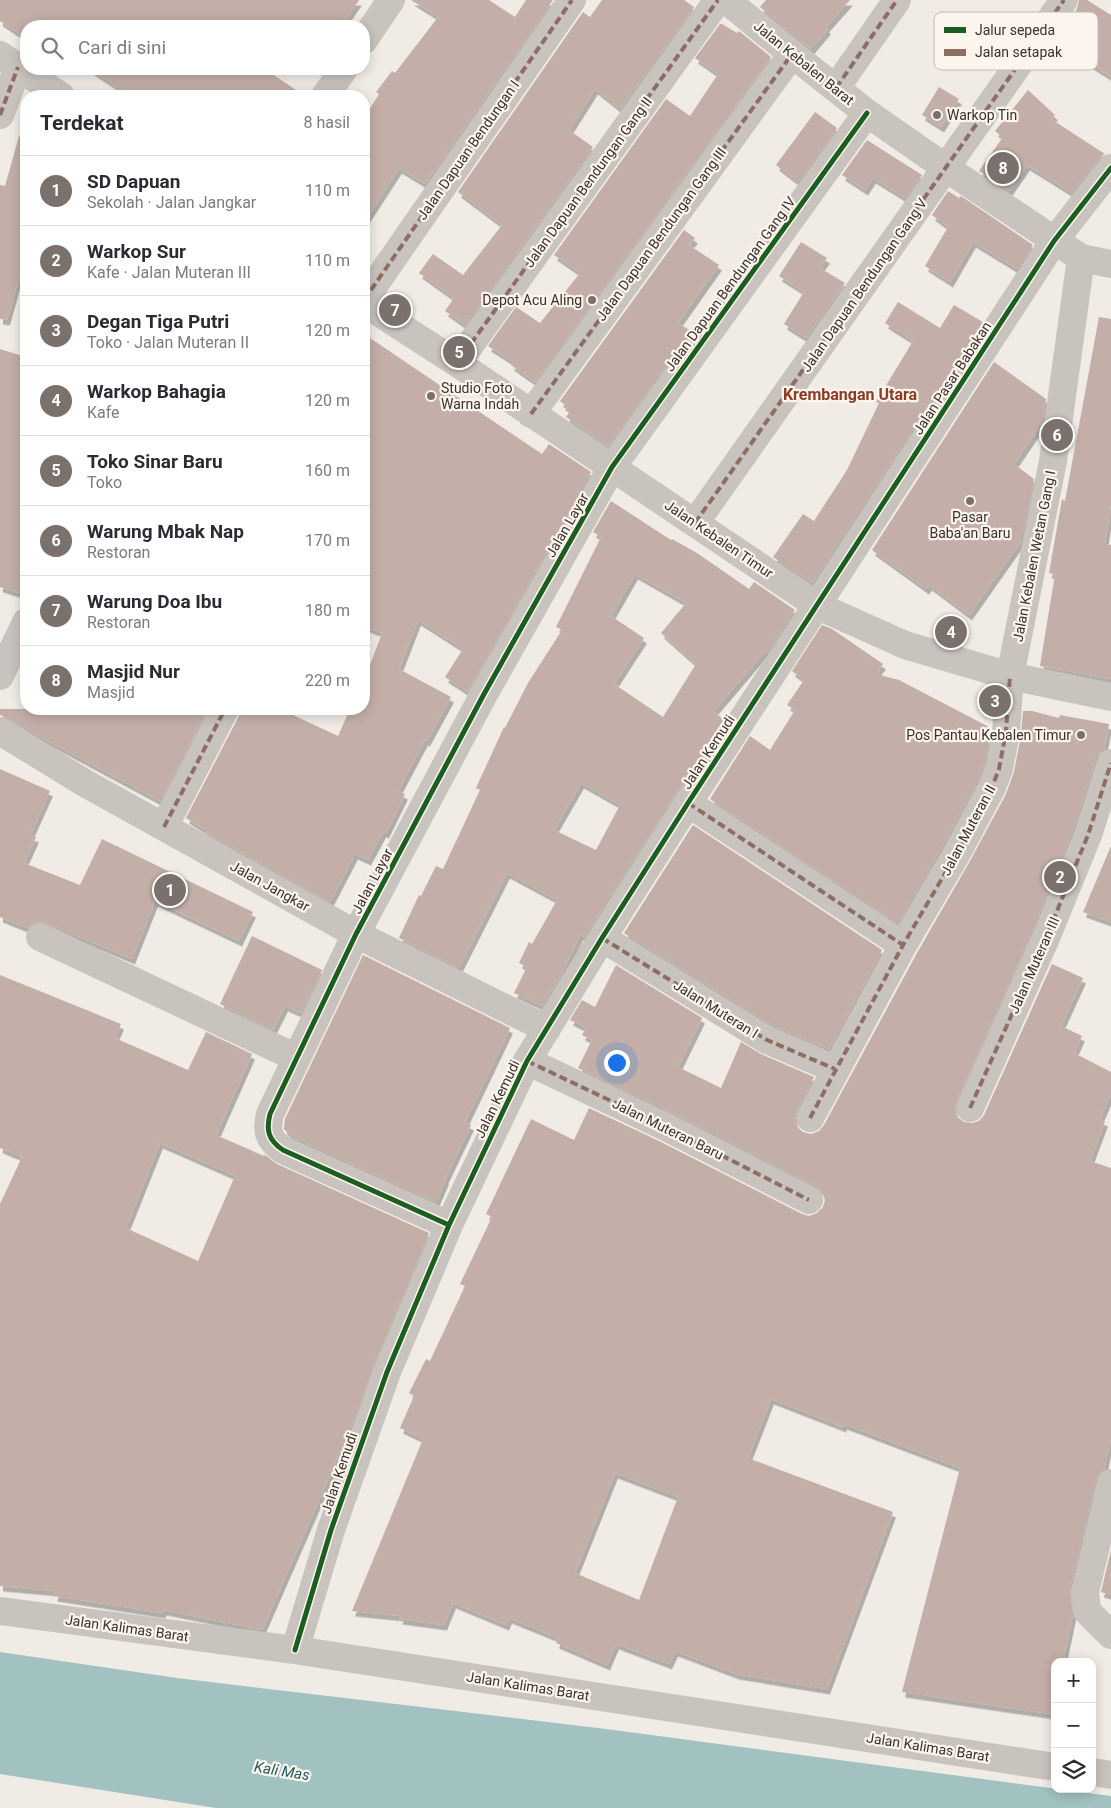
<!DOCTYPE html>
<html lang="id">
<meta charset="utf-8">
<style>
:root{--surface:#fff;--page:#f7f7f7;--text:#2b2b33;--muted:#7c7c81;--line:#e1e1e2;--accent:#7a716c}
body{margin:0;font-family:Roboto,sans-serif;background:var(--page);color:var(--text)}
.controls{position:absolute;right:15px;bottom:15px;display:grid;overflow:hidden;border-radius:10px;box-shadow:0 2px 12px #0003}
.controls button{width:45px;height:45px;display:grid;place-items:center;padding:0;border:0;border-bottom:1px solid var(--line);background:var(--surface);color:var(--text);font:25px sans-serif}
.you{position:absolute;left:616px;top:1062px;width:18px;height:18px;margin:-12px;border:4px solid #fff;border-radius:50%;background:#1a73e8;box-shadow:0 0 0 8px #1a73e833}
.badge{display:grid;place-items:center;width:32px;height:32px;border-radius:50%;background:var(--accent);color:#fff;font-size:16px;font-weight:700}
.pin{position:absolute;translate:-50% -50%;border:2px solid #fff;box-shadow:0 1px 5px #0006}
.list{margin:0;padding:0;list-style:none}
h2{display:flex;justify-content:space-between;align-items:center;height:65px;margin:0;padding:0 20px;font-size:21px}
h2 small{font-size:16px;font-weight:400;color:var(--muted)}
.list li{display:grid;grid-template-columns:32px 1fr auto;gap:15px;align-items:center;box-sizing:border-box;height:70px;padding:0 20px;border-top:1px solid var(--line)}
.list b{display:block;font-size:19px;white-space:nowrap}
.list p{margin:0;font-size:16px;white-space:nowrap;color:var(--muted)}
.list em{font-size:16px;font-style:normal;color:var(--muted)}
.icon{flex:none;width:28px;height:28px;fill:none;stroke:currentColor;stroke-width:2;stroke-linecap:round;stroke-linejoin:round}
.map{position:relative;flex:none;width:1111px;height:1808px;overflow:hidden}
.search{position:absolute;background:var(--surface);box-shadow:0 2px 12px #0003;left:20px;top:20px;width:350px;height:55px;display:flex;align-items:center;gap:12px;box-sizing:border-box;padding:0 18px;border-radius:20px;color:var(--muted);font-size:19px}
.panel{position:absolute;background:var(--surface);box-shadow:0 2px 12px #0003;left:20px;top:90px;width:350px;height:625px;border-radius:20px}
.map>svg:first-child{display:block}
.water{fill:#a1c2c1}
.building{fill:#c3afa7;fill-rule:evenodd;filter:url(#shadow)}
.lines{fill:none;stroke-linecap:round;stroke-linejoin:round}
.minor{stroke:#c9c3be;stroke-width:28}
.quiet{stroke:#8d6e63;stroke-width:4;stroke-dasharray:8 4;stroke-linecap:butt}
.cycleway-casing{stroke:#fbf5ee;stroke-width:8}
.cycleway{stroke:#1b5e20;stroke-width:5}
.poi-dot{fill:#7a716c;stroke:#fbf5ee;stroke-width:2}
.labels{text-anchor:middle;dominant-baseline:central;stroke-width:4.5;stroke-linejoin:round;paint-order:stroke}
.street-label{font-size:14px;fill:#3b302b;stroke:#fbf5ee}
.poi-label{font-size:14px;fill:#3b302b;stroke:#fbf5ee;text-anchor:start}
.water-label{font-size:15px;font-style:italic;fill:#1f5a5e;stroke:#fbf5ee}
.quarter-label{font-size:16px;font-weight:bold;fill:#8c3b22;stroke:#fbf5ee}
.key{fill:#fbf5ee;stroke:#c1bab4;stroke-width:1}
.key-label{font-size:14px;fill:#3b302b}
</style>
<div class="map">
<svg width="1111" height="1808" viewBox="0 0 1111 1808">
<defs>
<filter id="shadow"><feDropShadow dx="3" dy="5.5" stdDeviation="0" flood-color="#0004"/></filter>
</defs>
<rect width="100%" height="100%" fill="#f0ebe5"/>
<!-- water -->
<path class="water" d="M0 1652 177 1678 606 1729 1111 1796V1808H216L0 1774Z"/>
<!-- building -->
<path class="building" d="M0 0H359L341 26H26L21 35 0 21Z
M411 0H489L515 17 526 0H553L425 184 399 168 364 222V118L379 94 376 92 392 71 395 73 438 17Z
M602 0H684L694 7 620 109 595 89 569 130 593 147 465 325 445 311 454 298 419 273 433 254 463 275 502 225 458 192 583 12 590 17Z
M766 0H850L826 27 828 29 811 49 760 7Z
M1079 0H1087L1111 15V77L1054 41 1077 9Z
M720 24H722L737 33 739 31 771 57 535 382 511 365 513 362 488 346 516 307 540 323 580 273 554 255 666 99 690 116 718 74 695 58Z
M90 69H265L305 96H131Z
M939 87 959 99 941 127 922 115Z
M1028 90 1055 115 1051 119 1105 154 1099 158 1072 193 1027 165 1009 191 979 171 1003 137 995 131Z
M815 112 837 128 798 182 776 165Z
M19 136 26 137V252L7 320 0 319V185L5 186Z
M867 140 922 175 905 198 873 178 865 190 842 175Z
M948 191 959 198 961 196 1033 245 1017 269 973 242 950 282 925 266 948 227 932 215Z
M684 230 695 238 689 245 719 265 678 323 691 331 608 446 566 417 569 413 565 410 568 407 560 401Z
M801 242 827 258 820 268 845 283 806 338 784 324 804 292 779 276Z
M898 302 940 328 954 305 983 322 812 583 773 557 803 514 814 521 847 470 879 403 876 402 913 341 885 323Z
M1099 317 1111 319V503L1105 544 1111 545V679L1040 666 1055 574 1049 573 1062 499 1065 501Z
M364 334 542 454 549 444 591 472 468 692 445 677 463 649 418 620 399 669 451 697 427 741 425 740 398 791 405 794 386 833 383 832 368 860 355 854 330 902 205 832V830L186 818 239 716 241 709H280L338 736 350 709H364V681L382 633 364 626Z
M0 349 26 357V595L0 587Z
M994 362 1046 399 1042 423 1014 464 1034 479 1021 541 969 615 929 585 926 589 872 550Z
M611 501 671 540 672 539 697 553 749 589 754 582 795 610 767 653 765 651 713 712 724 719 584 937 580 935 561 975 542 1006 514 993 527 967 519 963 529 942 532 944 557 900 507 873 459 968 399 938 419 895 421 896 436 866 443 869 480 790 476 788 504 727 505 728 528 683 562 630 556 627 601 537 593 532ZM635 574 686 603 661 633 696 664 663 717 614 684 644 638 611 616ZM581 783 620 805 596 850 554 830Z
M822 625 832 629 883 664 879 669 880 675 899 680 991 728 984 765 978 780 943 845 898 923 710 799 750 736 770 750 795 710 787 705 804 680 792 671Z
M0 709H208L160 801 37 735 8 718 0 715Z
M1023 711H1032L1059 718 1060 715 1109 724 1104 750 1096 758 1073 830 1032 932 956 1102 954 1109 957 1117 964 1122 972 1123 979 1121 984 1115 1052 964 1083 978 1061 1026 1082 1036 1074 1053 1111 1072V1093L1100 1119 1105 1121 1090 1161 1111 1168V1437L1104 1470 1099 1473 1096 1479 1070 1588 1073 1615 1063 1662H1055V1698L1051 1714 902 1692 960 1468 844 1424 843 1427 771 1399 748 1458 893 1512 827 1689 736 1674 675 1651 669 1664 616 1644 607 1665 556 1643 558 1638 509 1618 506 1625 453 1603 444 1625 399 1619 401 1616 352 1611 423 1439 400 1428 414 1396 409 1393 426 1359 430 1361 465 1286 460 1284 492 1217 486 1214 531 1119 574 1140 589 1108 661 1142 802 1214 809 1216 817 1213 823 1207 825 1200 822 1192 816 1186 675 1114 578 1068 592 1040 582 1035 586 1028 570 1020 582 1000 595 1007 616 965 702 1018 678 1067 721 1088 741 1042 761 1054 814 1077 796 1111 794 1119 797 1127 803 1132 811 1134 819 1131 824 1125 917 953 970 861 1006 794 1014 772 1021 735ZM615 1473 678 1497 639 1600 575 1573Z
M0 769 50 791 30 835 36 837 24 863 80 885 102 839 253 912 239 941 155 901 132 959 46 923 38 922 32 924 27 928 0 917Z
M693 825 882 950 829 1049 774 1026 624 933Z
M1111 846V922L1083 912Z
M252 936 322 970 301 1013 285 1006 273 1030 220 1004Z
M363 955 510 1028 465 1122 471 1125 445 1179H446L436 1202 291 1136 284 1129 285 1119Z
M0 975 121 1024 115 1038 188 1070 206 1032 252 1054 216 1135 264 1156 265 1155 277 1164 429 1233 373 1366 353 1422 262 1630 164 1610 162 1613 54 1596 56 1591 0 1586V1204L22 1157 0 1148ZM160 1143 235 1176 198 1261 126 1228Z
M1111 1550V1595L1101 1592Z"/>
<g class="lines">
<!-- minor -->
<path class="minor" d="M726 0 792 54 867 113 946 168 1081 258 1111 264
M364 40 391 0
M0 55 61 96
M836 88 897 0
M325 96 344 69
M0 115 18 67
M364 300 572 0
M364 303 457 363 818 606 905 645 1010 676 1111 697
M457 363 718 0
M531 414 792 54
M695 523 1064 0
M0 676 26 622
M0 731 83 782 356 934 547 1029
M688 803 903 945
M164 827 225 709
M40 937 297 1058
M602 938 767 1040 835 1069
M527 1061 668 1128 809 1200
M970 1108 1046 938 1088 835 1111 763
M810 1118 903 945 957 853 992 787 999 769 1006 732 1010 676 1053 461 1081 258
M449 1225 283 1150C268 1140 266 1130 270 1114L356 934 484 694 612 467 867 113
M1111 1483 1085 1592 1087 1611 1111 1635
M0 1611 295 1650 1055 1767
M295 1650 331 1530 387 1372 449 1225 527 1061 602 938 688 803 1054 241 1111 168
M1092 1772 1111 1775"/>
<!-- quiet -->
<path class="quiet" d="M836 88 897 0
M0 115 18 67
M364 300 572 0
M457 363 718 0
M531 414 792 54
M695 523 1064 0
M688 803 903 945
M164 827 225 709
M602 938 767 1040 835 1069
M527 1061 668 1128 809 1200
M970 1108 1046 938 1088 835 1111 763
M810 1118 903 945 957 853 992 787 999 769 1006 732 1010 676"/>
<!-- cycleway casing -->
<g class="cycleway-casing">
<path id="cycleway" d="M449 1225 283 1150C268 1140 266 1130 270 1114L356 934 484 694 612 467 867 113
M295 1650 331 1530 387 1372 449 1225 527 1061 602 938 688 803 1054 241 1111 168"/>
</g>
<!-- cycleway -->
<use href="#cycleway" class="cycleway"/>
</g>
<!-- markers -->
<g class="poi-dot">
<circle cx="937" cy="115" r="5"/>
<circle cx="592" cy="300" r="5"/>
<circle cx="431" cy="396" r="5"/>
<circle cx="970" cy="501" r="5"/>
<circle cx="1081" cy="735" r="5"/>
</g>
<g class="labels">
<!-- street labels -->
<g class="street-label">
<text transform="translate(804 63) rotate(39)">Jalan Kebalen Barat</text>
<text transform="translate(468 150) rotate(-55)">Jalan Dapuan Bendungan I</text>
<text transform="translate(588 182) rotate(-54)">Jalan Dapuan Bendungan Gang II</text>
<text transform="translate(661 234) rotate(-54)">Jalan Dapuan Bendungan Gang III</text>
<text transform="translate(730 284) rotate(-54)">Jalan Dapuan Bendungan Gang IV</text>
<text transform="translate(864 285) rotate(-55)">Jalan Dapuan Bendungan Gang V</text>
<text transform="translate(952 378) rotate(-57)">Jalan Pasar Babakan</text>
<text transform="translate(567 525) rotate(-60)">Jalan Layar</text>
<text transform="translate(719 539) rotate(34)">Jalan Kebalen Timur</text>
<text transform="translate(1034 556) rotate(-79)">Jalan Kebalen Wetan Gang I</text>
<text transform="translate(708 752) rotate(-57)">Jalan Kemudi</text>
<text transform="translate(968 830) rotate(-62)">Jalan Muteran II</text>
<text transform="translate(372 881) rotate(-62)">Jalan Layar</text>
<text transform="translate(270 886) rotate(29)">Jalan Jangkar</text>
<text transform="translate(1034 965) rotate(-66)">Jalan Muteran III</text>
<text transform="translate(716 1009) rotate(32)">Jalan Muteran I</text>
<text transform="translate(497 1099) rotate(-64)">Jalan Kemudi</text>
<text transform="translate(668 1129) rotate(26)">Jalan Muteran Baru</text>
<text transform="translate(339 1473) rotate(-71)">Jalan Kemudi</text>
<text transform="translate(127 1628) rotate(8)">Jalan Kalimas Barat</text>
<text transform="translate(528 1686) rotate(9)">Jalan Kalimas Barat</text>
<text transform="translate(928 1747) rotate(9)">Jalan Kalimas Barat</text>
</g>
<!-- poi labels -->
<g class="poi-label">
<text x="947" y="115">Warkop Tin</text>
<text x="582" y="300" text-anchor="end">Depot Acu Aling</text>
<text x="441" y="388">Studio Foto<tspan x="441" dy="16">Warna Indah</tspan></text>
<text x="970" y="517" text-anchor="middle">Pasar<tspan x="970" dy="16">Baba'an Baru</tspan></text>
<text x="1071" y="735" text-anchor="end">Pos Pantau Kebalen Timur</text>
</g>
<!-- water labels -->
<g class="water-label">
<text transform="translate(282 1771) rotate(9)">Kali Mas</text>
</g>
<!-- quarter labels -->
<g class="quarter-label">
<text x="850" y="394">Krembangan Utara</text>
</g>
</g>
<!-- legend -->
<rect x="934" y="12" width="164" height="58" rx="8" class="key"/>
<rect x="944" y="27" width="22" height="6" fill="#1b5e20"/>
<rect x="944" y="49" width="22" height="7" fill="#8d6e63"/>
<g class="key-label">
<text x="975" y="35">Jalur sepeda</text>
<text x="975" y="57">Jalan setapak</text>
</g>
</svg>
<div class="controls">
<button>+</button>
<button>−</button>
<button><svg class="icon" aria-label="layers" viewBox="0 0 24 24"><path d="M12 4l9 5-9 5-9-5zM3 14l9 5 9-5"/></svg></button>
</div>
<div class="you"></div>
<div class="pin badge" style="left:170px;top:890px">1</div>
<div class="pin badge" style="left:1060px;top:877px">2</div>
<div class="pin badge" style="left:995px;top:701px">3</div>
<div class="pin badge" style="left:951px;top:632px">4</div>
<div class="pin badge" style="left:459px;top:352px">5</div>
<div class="pin badge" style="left:1057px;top:435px">6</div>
<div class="pin badge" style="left:395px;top:310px">7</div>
<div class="pin badge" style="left:1003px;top:168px">8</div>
<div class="search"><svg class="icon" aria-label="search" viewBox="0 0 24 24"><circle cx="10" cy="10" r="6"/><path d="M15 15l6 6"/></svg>Cari di sini</div>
<section class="panel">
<h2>Terdekat<small>8 hasil</small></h2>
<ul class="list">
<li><span class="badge">1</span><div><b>SD Dapuan</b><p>Sekolah · Jalan Jangkar</p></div><em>110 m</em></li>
<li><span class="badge">2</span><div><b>Warkop Sur</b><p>Kafe · Jalan Muteran III</p></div><em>110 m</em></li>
<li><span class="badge">3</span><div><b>Degan Tiga Putri</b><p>Toko · Jalan Muteran II</p></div><em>120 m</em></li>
<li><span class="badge">4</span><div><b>Warkop Bahagia</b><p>Kafe</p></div><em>120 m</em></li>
<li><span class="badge">5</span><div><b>Toko Sinar Baru</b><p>Toko</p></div><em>160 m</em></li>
<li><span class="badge">6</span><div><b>Warung Mbak Nap</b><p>Restoran</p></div><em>170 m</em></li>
<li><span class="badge">7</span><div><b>Warung Doa Ibu</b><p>Restoran</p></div><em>180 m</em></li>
<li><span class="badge">8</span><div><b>Masjid Nur</b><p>Masjid</p></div><em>220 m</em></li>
</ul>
</section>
</div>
